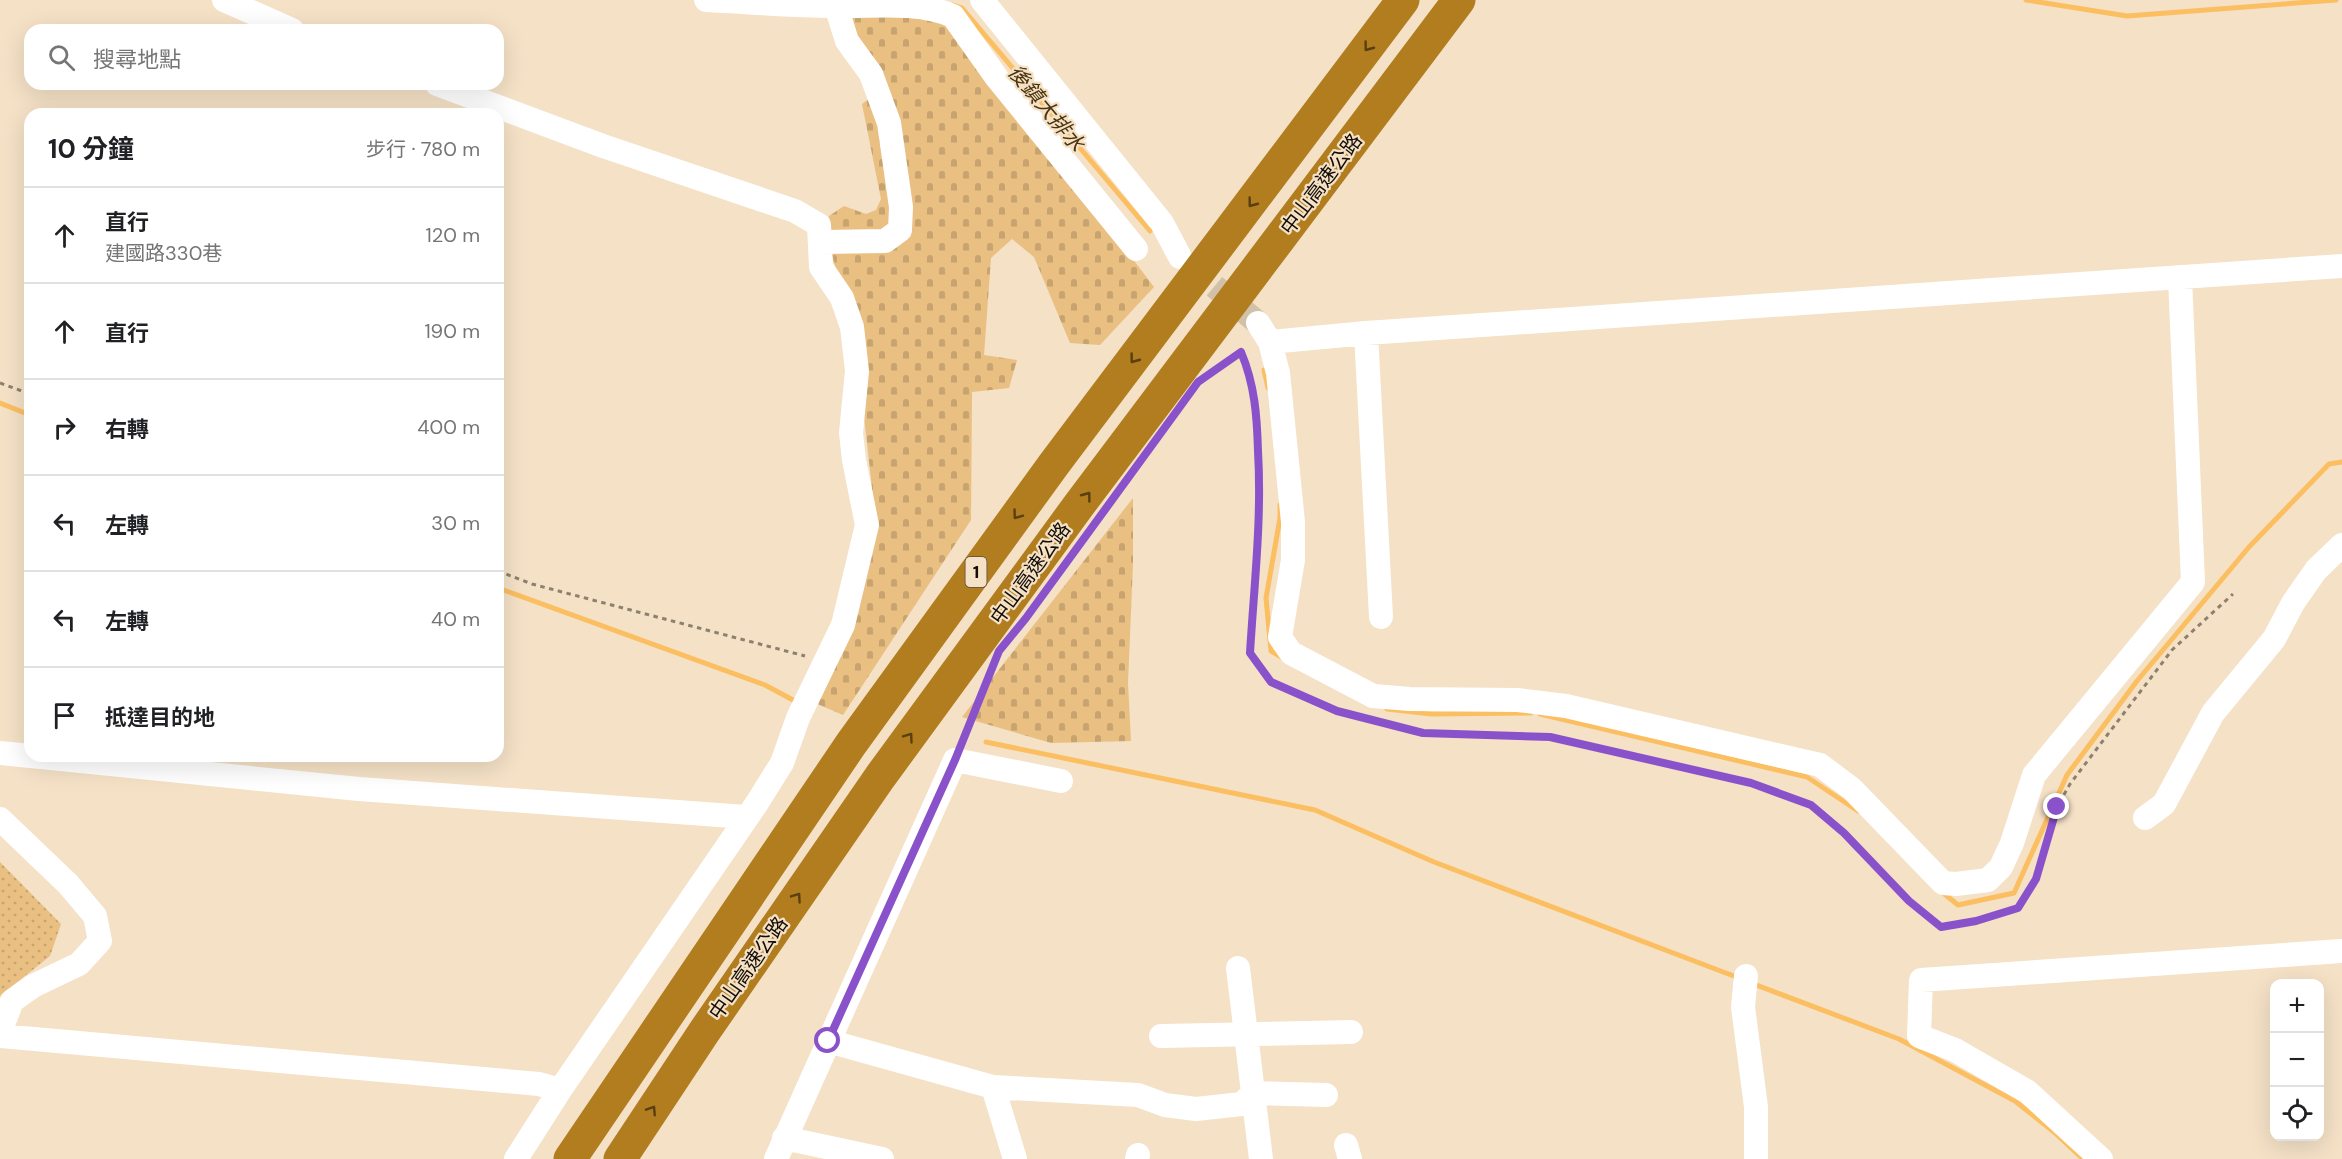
<!DOCTYPE html>
<html lang="zh-TW">
<meta charset="utf-8">
<style>
:root{--surface:#fff;--page:#f2f2f2;--text:#202124;--muted:#757577;--line:#e0e0e0}
body{margin:0;font-family:"DM Sans","Noto Sans TC",sans-serif;background:var(--page);color:var(--text)}
.controls{position:absolute;right:18px;bottom:18px;display:grid;overflow:hidden;border-radius:12px;box-shadow:0 6px 24px #0002}
.controls button{width:54px;height:54px;display:grid;place-items:center;padding:0;border:0;border-bottom:2px solid var(--line);background:var(--surface);color:var(--text);font:30px sans-serif}
.stop{position:absolute;width:18px;height:18px;margin:-14px;border:4px solid #8a52ca;border-radius:50%;background:#fff}
.stop.end{background:#8a52ca;border-color:#fff;box-shadow:0 2px 6px #0008}
.list{margin:0;padding:0;list-style:none}
h2{display:flex;justify-content:space-between;align-items:center;height:78px;margin:0;padding:0 24px;font-size:26px}
h2 small{font-size:20px;font-weight:400;color:var(--muted)}
.list li{display:grid;grid-template-columns:39px 1fr auto;gap:18px;align-items:center;box-sizing:border-box;height:96px;padding:0 24px;border-top:2px solid var(--line)}
.list b{display:block;font-size:22px;white-space:nowrap}
.list p{margin:0;font-size:20px;white-space:nowrap;color:var(--muted)}
.list em{font-size:20px;font-style:normal;color:var(--muted)}
.icon{flex:none;width:33px;height:33px;fill:none;stroke:currentColor;stroke-width:2;stroke-linecap:round;stroke-linejoin:round}
.map{position:relative;flex:none;width:2342px;height:1159px;overflow:hidden}
.search{position:absolute;background:var(--surface);box-shadow:0 6px 24px #0002;left:24px;top:24px;width:480px;height:66px;display:flex;align-items:center;gap:15px;box-sizing:border-box;padding:0 21px;border-radius:18px;color:var(--muted);font-size:22px}
.panel{position:absolute;background:var(--surface);box-shadow:0 6px 24px #0002;left:24px;top:108px;width:480px;height:654px;border-radius:18px}
.map>svg:first-child{display:block}
.grass{fill:url(#grass-dots)}
.cemetery{fill:url(#cemetery-stones)}
.lines{fill:none;stroke-linecap:round;stroke-linejoin:round}
.stream{stroke:#fbbf62;stroke-width:5}
.minor-tunnel{stroke:#d2c1a9;stroke-width:24;stroke-dasharray:24 12;stroke-linecap:butt}
.path{stroke:#8d806e;stroke-width:3;stroke-dasharray:4.5 4.5;stroke-linecap:butt}
.minor{stroke:#fff;stroke-width:24}
.highway{stroke:#b17d1f;stroke-width:33}
.oneway{stroke:#5a3f11}
.route{stroke:#8a52ca;stroke-width:8}
.labels{text-anchor:middle;dominant-baseline:central;stroke-width:4.5;stroke-linejoin:round;paint-order:stroke}
.shield{fill:#f4e1c6;stroke:#564d3f;stroke-width:1.5}
.shield-label{font-size:18px;font-weight:bold;fill:#130d05}
.street-label{font-size:20px;fill:#130d05;stroke:#f4e1c6}
.water-label{font-size:21px;font-style:italic;fill:#4b330b;stroke:#f4e1c6}
</style>
<div class="map">
<svg width="2342" height="1159" viewBox="0 0 2342 1159">
<defs>
<pattern id="grass-dots" width="8" height="8" patternUnits="userSpaceOnUse" patternTransform="scale(1.5)"><rect width="8" height="8" fill="#e9bf82"/><path d="M2 2h.1M6 6h.1" fill="none" stroke="#c7a36f" stroke-width="1.8" stroke-linecap="round"/></pattern>
<pattern id="cemetery-stones" width="16" height="16" patternUnits="userSpaceOnUse" patternTransform="scale(1.5)"><rect width="16" height="16" fill="#e9bf82"/><path d="M2 7V4a2 2 0 0 1 4 0v3zM10 15v-3a2 2 0 0 1 4 0v3z" fill="#c7a36f"/></pattern>
</defs>
<rect width="100%" height="100%" fill="#f4e1c6"/>
<!-- grass -->
<path class="grass" d="M0 862 61 924 50 956 0 996Z"/>
<!-- cemetery -->
<path class="cemetery" d="M844 14 939 20 960 32 1154 287 1100 345 1070 343 1034 257 1012 239 991 258 984 355 1017 360 1009 388 972 392 971 520 843 715 815 703 877 533 864 417 838 278 826 232 829 216 844 206 866 214 876 210 881 199 862 104 870 98Z
M1133 498V564L1128 683 1131 741 1051 743 962 717Z"/>
<g class="lines">
<!-- stream -->
<path class="stream" d="M2026 0 2127 16 2336 0
M953 5 962 8 1150 231
M1264 370 1268 388
M0 403 30 415
M1280 505V518L1266 598 1271 651 1283 658
M498 588 765 685 793 700
M1387 709 1431 714 1531 713
M1540 714 1807 777 1858 811
M986 742 1315 810 1434 862 1739 978
M1942 892 1958 905 2014 893 2067 775 2137 681 2249 547 2329 464 2342 462
M1751 983 1899 1039 2015 1101 2054 1132 2083 1159"/>
<!-- minor-tunnel -->
<path class="minor-tunnel" d="M1187 263 1258 323"/>
<!-- path -->
<path class="path" d="M1212 372 1241 352C1254 385 1257 417 1258 451 1262 519 1254 586 1250 653L1271 683 1337 711 1423 733 1550 737 1751 783 1811 805 1844 833 1909 901 1941 927 1975 921 2018 908 2036 879 2057 807 2070 784 2172 650 2233 594
M0 383 30 394
M498 571 532 584 805 656
M962 742 991 670"/>
<!-- minor -->
<path class="minor" d="M224 0 292 30
M706 0C749 2 792 6 835 6 874 7 916 0 953 16L997 78 1136 249
M982 0 1162 223 1180 257
M437 84 603 146 795 211 819 225 821 267 842 298 852 327 857 371 851 433 854 460 867 525 843 625 798 718 782 763 757 803 560 1090 516 1159
M821 242 885 241 900 230 901 207 889 123 871 74 847 41 836 6 837 0
M1258 323 1270 342 1278 373 1293 522V560L1280 637 1291 653 1373 696 1410 699 1518 700 1566 706 1820 765 1852 789 1943 883 1956 884 1988 880 2001 867 2012 843 2034 775 2193 582 2180 278
M1366 333 1381 617
M1270 342 1366 333 2342 266
M0 753 30 756
M31 756 359 789 746 817
M2145 818 2164 804 2213 713 2274 639 2293 603 2316 570 2342 545
M0 819 68 884 95 916 100 941 79 964 33 986 12 1001 0 1032
M1238 968 1261 1159
M1746 976 1743 1007 1756 1107V1159
M0 1036 539 1084 560 1090
M1161 1036 1351 1032
M828 1041 993 1087 1138 1095 1165 1105 1196 1109 1242 1104 1253 1093 1326 1095
M993 1087 1015 1159
M784 1138 882 1159
M1346 1145 1350 1159
M776 1159 955 760 1061 781
M1137 1159 1138 1155
M2101 1159 2028 1092 1955 1050 1919 1036 1921 980 2342 951"/>
<!-- highway -->
<path class="highway" d="M570 1159 851 744 1054 464 1403 0
M620 1159 704 1032 880 777 1079 505 1459 0"/>
</g>
<!-- one-way arrows -->
<defs><path id="oneway-chevron" d="M-2-3.5L2.5 0L-2 3.5" fill="none" stroke-width="1.6" stroke-linecap="round" stroke-linejoin="round" transform="scale(1.5)"/></defs>
<g class="oneway">
<use href="#oneway-chevron" transform="translate(1368 47) rotate(127)"/>
<use href="#oneway-chevron" transform="translate(1252 203) rotate(127)"/>
<use href="#oneway-chevron" transform="translate(1134 359) rotate(127)"/>
<use href="#oneway-chevron" transform="translate(1087 496) rotate(-53)"/>
<use href="#oneway-chevron" transform="translate(1017 515) rotate(126)"/>
<use href="#oneway-chevron" transform="translate(909 737) rotate(-54)"/>
<use href="#oneway-chevron" transform="translate(797 897) rotate(-55)"/>
<use href="#oneway-chevron" transform="translate(652 1110) rotate(-57)"/>
</g>
<g class="lines">
<!-- route -->
<path class="route" d="M828 1041 955 760 999 651 1026 618 1198 382 1241 352C1255 385 1257 417 1258 451 1262 519 1254 586 1250 653L1271 682 1337 711 1423 733 1550 737 1751 783 1811 805 1844 833 1909 901 1941 927 1976 921 2018 908 2036 879 2057 807"/>
</g>
<g class="labels">
<!-- shield labels -->
<rect class="shield" x="965.5" y="557" width="21" height="30" rx="4.5"/>
<g class="shield-label">
<text x="976" y="572">1</text>
</g>
<!-- street labels -->
<g class="street-label">
<text transform="translate(1321 184) rotate(-53)">中山高速公路</text>
<text transform="translate(1030 573) rotate(-54)">中山高速公路</text>
<text transform="translate(748 968) rotate(-55)">中山高速公路</text>
</g>
<!-- water labels -->
<g class="water-label">
<text transform="translate(1046 108) rotate(50)">後鎮大排水</text>
</g>
</g>
</svg>
<div class="controls">
<button>+</button>
<button>−</button>
<button><svg class="icon" aria-label="locate" viewBox="0 0 24 24"><circle cx="12" cy="12" r="6"/><path d="M12 2v4M12 18v4M2 12h4M18 12h4"/></svg></button>
</div>
<div class="stop" style="left:828px;top:1041px"></div>
<div class="stop end" style="left:2057px;top:807px"></div>
<div class="search"><svg class="icon" aria-label="search" viewBox="0 0 24 24"><circle cx="10" cy="10" r="6"/><path d="M15 15l6 6"/></svg>搜尋地點</div>
<section class="panel">
<h2>10 分鐘<small>步行 · 780 m</small></h2>
<ul class="list">
<li><svg class="icon" aria-label="ahead" viewBox="0 0 24 24"><path d="M12 20V5M6 11l6-6 6 6"/></svg><div><b>直行</b><p>建國路330巷</p></div><em>120 m</em></li>
<li><svg class="icon" aria-label="ahead" viewBox="0 0 24 24"><path d="M12 20V5M6 11l6-6 6 6"/></svg><div><b>直行</b></div><em>190 m</em></li>
<li><svg class="icon" aria-label="right" viewBox="0 0 24 24"><path d="M7 20v-9h11M14 6l5 5-5 5"/></svg><div><b>右轉</b></div><em>400 m</em></li>
<li><svg class="icon" aria-label="left" viewBox="0 0 24 24"><path d="M17 20v-9H6M10 6l-5 5 5 5"/></svg><div><b>左轉</b></div><em>30 m</em></li>
<li><svg class="icon" aria-label="left" viewBox="0 0 24 24"><path d="M17 20v-9H6M10 6l-5 5 5 5"/></svg><div><b>左轉</b></div><em>40 m</em></li>
<li><svg class="icon" aria-label="arrive" viewBox="0 0 24 24"><path d="M6 21V4h12l-3 4 3 4H6"/></svg><div><b>抵達目的地</b></div></li>
</ul>
</section>
</div>
